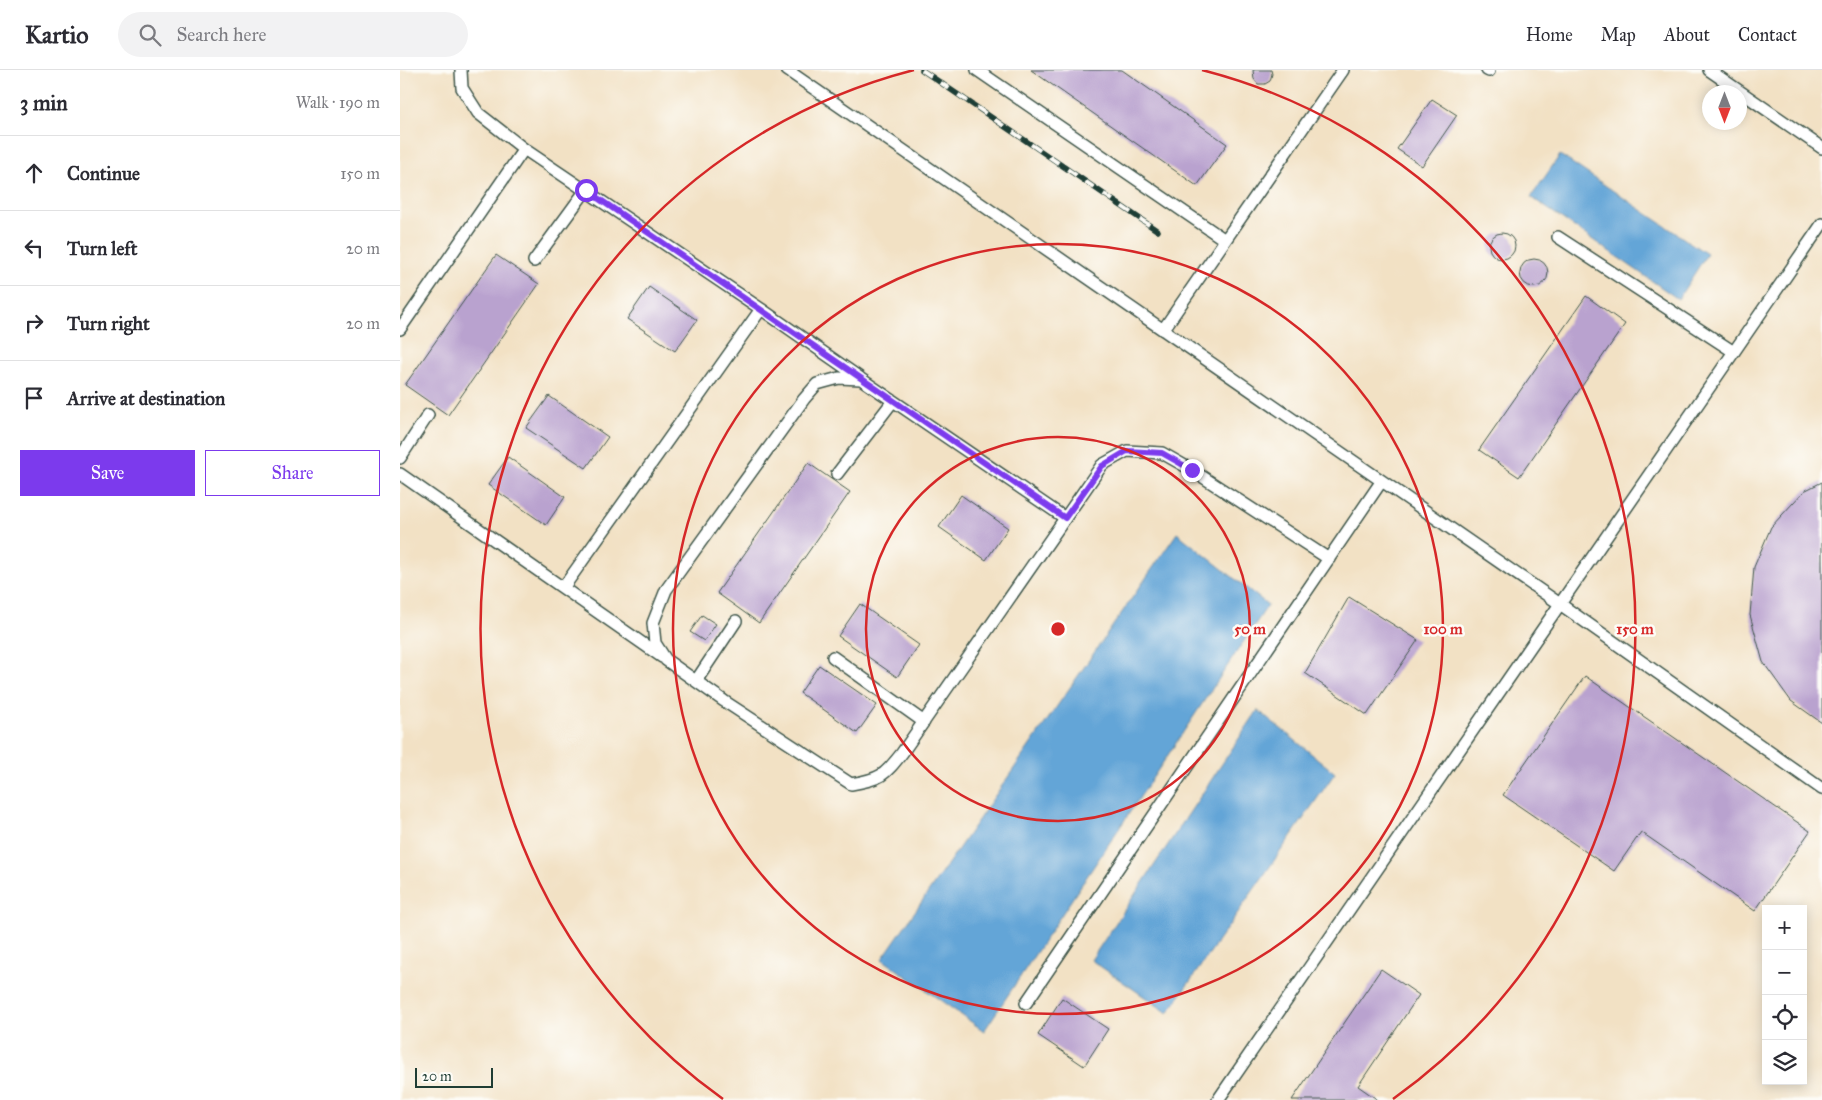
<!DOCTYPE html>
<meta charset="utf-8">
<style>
:root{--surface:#fff;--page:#f2f2f3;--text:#2b2b33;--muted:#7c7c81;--line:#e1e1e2;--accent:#7c3aed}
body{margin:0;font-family:"IM FELL Great Primer",serif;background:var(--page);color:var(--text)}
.controls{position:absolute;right:15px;bottom:15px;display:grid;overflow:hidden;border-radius:0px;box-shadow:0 2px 12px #0003}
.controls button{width:45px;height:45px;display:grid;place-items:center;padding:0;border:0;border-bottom:1px solid var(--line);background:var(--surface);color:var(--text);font:25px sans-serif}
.compass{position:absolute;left:1302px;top:15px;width:45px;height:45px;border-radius:50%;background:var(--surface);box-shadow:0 2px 12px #0003;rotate:180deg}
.scale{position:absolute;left:15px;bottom:12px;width:78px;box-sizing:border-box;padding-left:5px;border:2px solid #1f3d34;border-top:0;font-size:14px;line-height:18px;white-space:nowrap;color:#1f3d34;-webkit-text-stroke:4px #fdfcf7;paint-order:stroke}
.stop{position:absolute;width:15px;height:15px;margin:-11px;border:4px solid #7c3aed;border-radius:50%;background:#fff}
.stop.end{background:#7c3aed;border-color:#fff;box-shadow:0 1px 5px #0008}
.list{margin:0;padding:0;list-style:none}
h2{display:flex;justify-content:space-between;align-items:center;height:65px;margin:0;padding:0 20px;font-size:21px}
h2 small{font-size:16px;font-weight:400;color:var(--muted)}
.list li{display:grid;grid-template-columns:32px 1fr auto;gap:15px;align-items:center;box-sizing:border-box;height:75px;padding:0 20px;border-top:1px solid var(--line)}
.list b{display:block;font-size:19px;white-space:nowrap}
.list em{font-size:16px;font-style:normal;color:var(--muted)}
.actions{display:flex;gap:10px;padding:15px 20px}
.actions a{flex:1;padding:11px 0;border:1px solid var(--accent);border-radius:0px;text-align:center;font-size:18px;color:var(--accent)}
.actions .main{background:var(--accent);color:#fff}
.icon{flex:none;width:28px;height:28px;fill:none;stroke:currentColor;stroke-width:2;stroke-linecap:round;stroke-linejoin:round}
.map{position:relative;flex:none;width:1422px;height:1030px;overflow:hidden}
header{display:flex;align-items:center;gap:30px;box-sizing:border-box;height:70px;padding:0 25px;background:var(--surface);border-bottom:1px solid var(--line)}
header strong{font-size:24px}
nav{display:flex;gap:28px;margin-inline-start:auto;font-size:18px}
.search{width:350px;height:45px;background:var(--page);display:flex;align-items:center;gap:12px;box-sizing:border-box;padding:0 18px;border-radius:28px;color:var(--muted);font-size:19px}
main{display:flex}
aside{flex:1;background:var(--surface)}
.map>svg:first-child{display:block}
.water{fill:#63a5d7;stroke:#417186}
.building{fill:#b9a2cf}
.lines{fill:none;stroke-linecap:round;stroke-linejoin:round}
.service-casing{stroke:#3f564a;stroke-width:14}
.service{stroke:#fff;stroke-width:11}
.rail-casing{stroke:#1f3d34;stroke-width:5.5}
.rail{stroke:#fdfcf7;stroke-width:4;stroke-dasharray:11;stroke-linecap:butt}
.route{stroke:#7c3aed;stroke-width:6}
.ring{fill:none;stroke:#d62828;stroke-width:2.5}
.centre{fill:#d62828;stroke:#fdfcf7;stroke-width:2.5}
.ring-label{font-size:15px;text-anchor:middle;font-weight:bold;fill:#d62828;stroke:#fdfcf7;stroke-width:5;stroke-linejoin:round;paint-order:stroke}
</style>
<header>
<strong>Kartio</strong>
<div class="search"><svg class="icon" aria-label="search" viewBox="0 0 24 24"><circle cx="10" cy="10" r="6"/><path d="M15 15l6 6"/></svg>Search here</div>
<nav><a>Home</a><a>Map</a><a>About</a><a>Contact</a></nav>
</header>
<main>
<aside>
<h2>3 min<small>Walk · 190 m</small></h2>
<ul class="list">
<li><svg class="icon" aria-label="ahead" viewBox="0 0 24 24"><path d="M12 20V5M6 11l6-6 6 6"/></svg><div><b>Continue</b></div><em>150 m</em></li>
<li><svg class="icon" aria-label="left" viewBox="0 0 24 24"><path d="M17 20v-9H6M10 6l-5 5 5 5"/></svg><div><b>Turn left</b></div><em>20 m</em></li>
<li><svg class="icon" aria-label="right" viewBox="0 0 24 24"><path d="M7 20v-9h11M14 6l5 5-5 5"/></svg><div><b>Turn right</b></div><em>20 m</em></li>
<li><svg class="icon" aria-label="arrive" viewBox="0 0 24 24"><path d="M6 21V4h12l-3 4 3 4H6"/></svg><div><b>Arrive at destination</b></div></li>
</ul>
<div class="actions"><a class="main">Save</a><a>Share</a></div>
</aside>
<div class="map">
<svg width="1422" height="1030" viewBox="0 0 1422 1030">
<rect width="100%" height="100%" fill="#fdfcf7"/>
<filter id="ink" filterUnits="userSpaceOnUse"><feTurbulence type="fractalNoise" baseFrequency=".02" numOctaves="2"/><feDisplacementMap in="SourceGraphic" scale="10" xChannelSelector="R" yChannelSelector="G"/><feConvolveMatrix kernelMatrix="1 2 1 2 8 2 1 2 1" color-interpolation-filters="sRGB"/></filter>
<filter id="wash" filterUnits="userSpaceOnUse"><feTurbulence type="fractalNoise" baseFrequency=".0096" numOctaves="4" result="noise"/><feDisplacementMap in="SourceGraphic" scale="20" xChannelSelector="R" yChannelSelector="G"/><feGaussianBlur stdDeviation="1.12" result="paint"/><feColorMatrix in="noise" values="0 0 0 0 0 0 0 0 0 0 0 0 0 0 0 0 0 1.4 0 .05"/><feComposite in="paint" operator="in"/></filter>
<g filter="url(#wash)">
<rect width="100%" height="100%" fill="#f2e1c4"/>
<!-- water -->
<path class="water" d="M1160 85 1307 184 1278 229 1131 127Z
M777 463 868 535 584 961 482 889Z
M858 640 935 703 768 943 691 890Z"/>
<g id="blocks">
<!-- building -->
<path class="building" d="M631 0H722L827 74 797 116Z
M853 0H871L872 4 870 11 865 14H858L854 9Z
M1032 29 1057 45 1022 96 997 79Z
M1089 176a13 13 0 1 1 26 0a13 13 0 1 1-26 0Z
M96 185 139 214 48 345 5 315Z
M1120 203a14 14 0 1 1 28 0a14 14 0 1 1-28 0Z
M249 217 297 250 275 281 227 249Z
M1186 226 1225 254 1119 407 1079 380Z
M149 326 208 367 186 398 126 358Z
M108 387 165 427 146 455 88 415Z
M408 393 450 422 359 553 317 523Z
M1422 412V653L1391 631 1363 592 1350 545 1354 497 1371 457 1404 421Z
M561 425 608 458 586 490 539 457Z
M949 527 1018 570 967 645 905 603Z
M460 534 519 575 497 607 438 566Z
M302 545 316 554 304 571 290 562Z
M419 595 477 635 457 663 400 623Z
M1185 606 1410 761 1355 841 1241 762 1214 801 1103 725Z
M981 899 1019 925 958 1016 978 1030H892Z
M662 928 708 959 684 996 638 965Z"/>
</g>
</g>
<g filter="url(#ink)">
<use href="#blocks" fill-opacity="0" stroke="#3f564a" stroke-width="1"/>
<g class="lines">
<!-- service casing -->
<g class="service-casing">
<path id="service" d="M61 0 62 18 78 43 124 79
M387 0 1160 534 1422 719
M577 0 825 170
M1087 0 1089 1
M1309 0 1422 78
M1158 167 1334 282
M134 191 186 120
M0 259 124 79 361 239
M763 260 943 0
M0 388 28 345
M0 404 163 518
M437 404 493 331
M665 448 461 309 439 308 417 314 404 329 266 520 253 553 255 573 266 590 324 631 451 714C481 709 484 706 502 683L702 395 727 381 762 383 792 400 929 489
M262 587 163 518 361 239 460 308
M433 587 524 652
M296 611 336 551
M626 933 981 412
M818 1030 1422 154"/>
</g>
<!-- service -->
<use href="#service" class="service"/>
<!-- rail casing -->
<g class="rail-casing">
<path id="rail" d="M522 0 758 161"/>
</g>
<!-- rail -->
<use href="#rail" class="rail"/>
</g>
</g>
<g class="lines" filter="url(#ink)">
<!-- route -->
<path class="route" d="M186 120 665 448 702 396 727 381 762 383 792 400"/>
</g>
<!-- distance rings -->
<g class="ring">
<circle cx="658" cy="559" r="192"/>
<circle cx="658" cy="559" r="385"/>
<path d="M323 1029A577 577 0 0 1 514 0M802 0A577 577 0 0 1 993 1029"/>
</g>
<circle cx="658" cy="559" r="8" class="centre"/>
<g class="ring-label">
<text x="850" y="564">50 m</text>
<text x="1043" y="564">100 m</text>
<text x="1235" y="564">150 m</text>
</g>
</svg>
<div class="controls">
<button>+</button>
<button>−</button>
<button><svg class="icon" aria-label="locate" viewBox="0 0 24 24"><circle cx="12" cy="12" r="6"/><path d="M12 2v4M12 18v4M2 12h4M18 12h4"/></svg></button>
<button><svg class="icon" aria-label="layers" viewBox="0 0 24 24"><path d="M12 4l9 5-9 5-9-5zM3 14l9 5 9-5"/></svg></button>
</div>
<svg class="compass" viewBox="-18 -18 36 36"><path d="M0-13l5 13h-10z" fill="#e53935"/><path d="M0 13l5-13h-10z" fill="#7c7c81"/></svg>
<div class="scale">20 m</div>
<div class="stop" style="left:186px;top:120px"></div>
<div class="stop end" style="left:792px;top:400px"></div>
</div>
</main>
